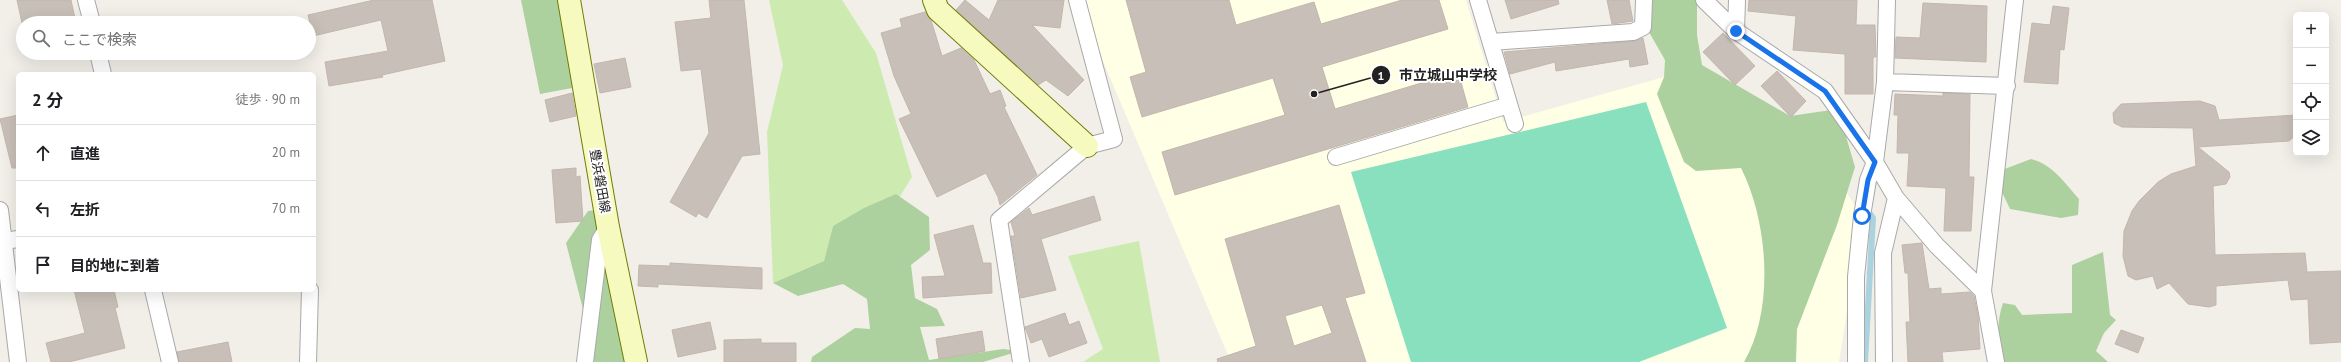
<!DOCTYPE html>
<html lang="ja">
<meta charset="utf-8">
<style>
:root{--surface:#fff;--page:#f6f6f6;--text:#202124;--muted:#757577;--line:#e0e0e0}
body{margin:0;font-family:"PT Sans","Noto Sans JP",sans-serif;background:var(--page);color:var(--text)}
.controls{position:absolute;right:12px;top:12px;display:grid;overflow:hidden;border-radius:6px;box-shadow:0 4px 16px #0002}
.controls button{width:36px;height:36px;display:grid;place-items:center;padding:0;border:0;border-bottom:1px solid var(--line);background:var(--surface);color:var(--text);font:20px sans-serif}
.stop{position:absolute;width:12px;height:12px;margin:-9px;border:3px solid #1a73e8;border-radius:50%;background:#fff}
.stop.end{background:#1a73e8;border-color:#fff;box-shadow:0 1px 4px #0008}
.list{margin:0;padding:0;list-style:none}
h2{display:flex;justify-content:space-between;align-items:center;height:52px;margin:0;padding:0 16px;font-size:17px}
h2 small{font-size:13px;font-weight:400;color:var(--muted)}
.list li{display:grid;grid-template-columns:26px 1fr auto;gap:12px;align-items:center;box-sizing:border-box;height:56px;padding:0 16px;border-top:1px solid var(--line)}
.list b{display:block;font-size:15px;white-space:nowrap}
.list em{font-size:13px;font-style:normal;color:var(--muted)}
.icon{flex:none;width:22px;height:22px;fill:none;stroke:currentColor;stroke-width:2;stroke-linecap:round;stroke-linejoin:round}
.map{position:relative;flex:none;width:2341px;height:362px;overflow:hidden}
.search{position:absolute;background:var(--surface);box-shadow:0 4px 16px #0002;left:16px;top:16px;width:300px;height:44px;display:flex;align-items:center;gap:10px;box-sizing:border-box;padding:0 14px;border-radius:22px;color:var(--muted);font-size:15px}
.panel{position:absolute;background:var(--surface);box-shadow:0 4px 16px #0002;left:16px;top:72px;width:300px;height:220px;border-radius:6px}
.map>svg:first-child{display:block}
.education{fill:#ffffe5}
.grass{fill:#cdebb0}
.forest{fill:#add19e}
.pitch{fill:#88e0be}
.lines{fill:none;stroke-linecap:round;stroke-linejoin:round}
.stream{stroke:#aad3df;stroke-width:6}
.building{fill:#c7bfb8;stroke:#c4b6ab;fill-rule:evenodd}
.street-casing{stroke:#a9a9a9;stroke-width:18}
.secondary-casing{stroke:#707d05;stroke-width:24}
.street{stroke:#fff;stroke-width:16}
.secondary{stroke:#f7fabf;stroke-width:22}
.route{stroke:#1a73e8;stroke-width:5}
.labels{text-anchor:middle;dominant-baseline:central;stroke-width:4;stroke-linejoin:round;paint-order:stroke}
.street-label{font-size:13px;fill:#222;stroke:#fff}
.leader{fill:none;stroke:#222;stroke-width:1.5}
.callout-dot{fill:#222;stroke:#fff;stroke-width:1.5}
.mark-label{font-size:12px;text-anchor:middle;font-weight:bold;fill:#fff}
.callout-label{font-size:14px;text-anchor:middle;font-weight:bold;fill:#222;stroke:#fff;stroke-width:4;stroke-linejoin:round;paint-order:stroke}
</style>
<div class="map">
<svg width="2341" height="362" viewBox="0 0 2341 362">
<rect width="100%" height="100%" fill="#f2efe9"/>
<!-- education -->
<path class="education" d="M1077 0H1466L1503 122 1664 77 1812 140 1862 216 1839 362H1231Z"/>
<!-- grass -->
<path class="grass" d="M769 0H842L876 53 912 177 897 201 833 226 824 261 773 283 767 132 783 65Z
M1139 241 1160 362H1083L1103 349 1068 256Z"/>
<!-- forest -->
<path class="forest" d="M521 0H569L583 86 540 94Z
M1647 0H1697V35L1702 65 1790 116 1838 109 1855 167 1837 225 1797 329 1796 362H1744C1775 309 1768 221 1741 168L1696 171 1684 162 1657 94 1664 77 1665 60 1649 32Z
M2031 159C2052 164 2065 183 2079 199L2078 215 2061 218 2010 209 2001 190 2002 170Z
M896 194 929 217 930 250 911 265 915 298 937 309 945 326 920 327 929 360 1003 349 1020 351 983 362H811L812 357 855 328 870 329 867 299 843 284 798 296 773 283 824 261 833 226 864 208Z
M605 209 627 362H591L593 348 566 243 588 211Z
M2103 252 2110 315 2116 320 2104 333 2096 351 2108 362H2001C1998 342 1996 323 2003 303L2015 305 2022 315 2072 313V265Z"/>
<!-- pitch -->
<path class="pitch" d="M1646 102 1727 328 1639 362H1411L1351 172Z"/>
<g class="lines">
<!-- stream -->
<path class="stream" d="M1865 362 1873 218 1871 215"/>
</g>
<!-- building -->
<path class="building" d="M17 0H71L76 23H22Z
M374 0H432L445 61 382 75 383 77 329 86 325 62 388 51 381 20 313 36 308 15Z
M709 0H744L760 154 742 156 707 218 698 213 696 217 670 202 709 133 701 69 681 71 675 22 711 18Z
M965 0 989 20 998 0H1064L1060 28 1032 25 1084 80 1068 96 1046 80 1038 85 956 10Z
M1126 0H1229L1236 25 1314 2 1321 24 1402 0H1439L1448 29 1322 67 1335 109 1458 72 1468 107 1175 195 1162 152 1285 115 1273 78 1142 117 1130 77 1146 72Z
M1505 0H1558L1559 4 1511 19Z
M1607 0H1629L1633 21 1612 24Z
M1749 0H1857L1856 25H1875L1876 57H1873V94H1845V54L1793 50 1796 16 1748 11Z
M1923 3 1987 6 1986 62 1895 58 1896 37 1920 38Z
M2053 6 2069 8 2064 50 2060 49 2058 84 2024 82 2032 23 2050 25Z
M925 12 931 20 942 56 961 48 974 60 990 94 1000 90 1006 106 1004 107 1037 175 1000 205 998 197 986 173 937 197 899 119 911 114 894 76 881 33 902 27 900 19Z
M1723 33 1755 66 1735 85 1703 52Z
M1643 38 1648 64 1630 67 1629 59 1556 71 1555 62 1510 74 1504 52 1634 41Z
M625 58 631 87 600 93 594 64Z
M1777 71 1806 101 1791 117 1761 86Z
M572 93 576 116 550 122 545 100Z
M1943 93 1970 94 1969 177H1974L1971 231H1944L1946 188 1907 186 1909 153H1897L1898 115H1894L1895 94 1943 96Z
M2200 101 2215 106 2219 120 2296 115V135L2289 141 2198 147 2229 172 2230 177 2226 184 2213 186 2215 255 2305 253 2307 272 2341 271V342L2310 344 2308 299 2291 300 2288 280 2216 286V305L2209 307 2188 304 2169 283 2157 289 2153 276 2136 280 2128 276 2123 256 2124 231 2132 211 2139 201 2158 182 2171 174 2196 166 2193 128 2122 127 2114 123 2113 113 2121 104Z
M18 115V168H12L0 119Z
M576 168V177L580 176 583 221 556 223 552 170Z
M1094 196 1101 220 1041 239 1056 290 1021 298 1011 236H1015L1011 222 1029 208 1032 215Z
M1339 205 1365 293 1345 298 1366 362H1218L1217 359 1256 346 1225 239ZM1322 305 1332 333 1294 346 1285 316Z
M973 225 983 263H991L992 293 923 298 922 277 945 276 934 235Z
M1922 243 1929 289 1941 288V294L1970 292 1974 296 1978 316 1980 349 1942 352 1943 362H1908L1906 322H1910L1908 273H1905L1902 245Z
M670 263 762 268V289L658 284V287L638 286 639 265 670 266Z
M74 290H114L118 307 115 308 125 348 69 362H51L46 343 85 333Z
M1065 313 1069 325 1079 321 1087 343 1049 357 1042 339 1031 343 1025 327Z
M710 322 716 349 678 357 672 330Z
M2121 330 2144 338 2138 353 2115 344Z
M982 331 985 351 939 359 936 339Z
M761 339V343H796V362H724V340Z
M228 342 232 362H179L177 352Z"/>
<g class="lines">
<!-- street casing -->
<g class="street-casing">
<path id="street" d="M86 0 92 23
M1478 0 1515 124
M1704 0 1736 31 1825 91 1875 162 1896 198 1883 253 1884 362
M1736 31 1737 0
M1491 42 1633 32 1643 27 1644 0
M98 53 103 74
M1885 82 2007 86
M1336 157 1509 105
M1896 198 1937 246 1983 291 1996 362
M0 210 18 362
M4 241 18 239
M153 290 170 362
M1983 291 2015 0
M308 362 310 290
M585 362 600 240 608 227
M1021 362 999 220 1087 146 1114 139 1077 0
M1856 362V277L1862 216 1868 180 1875 162 1885 82 1887 0"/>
</g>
<!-- secondary casing -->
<g class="secondary-casing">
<path id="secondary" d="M569 0 608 227 636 362
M934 0 938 10 1087 146"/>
</g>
<!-- street -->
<use href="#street" class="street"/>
<!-- secondary -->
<use href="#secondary" class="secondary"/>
</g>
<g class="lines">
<!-- route -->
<path class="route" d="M1736 31 1825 91 1875 162 1868 180 1862 216"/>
</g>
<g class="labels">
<!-- street labels -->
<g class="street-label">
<text transform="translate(600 181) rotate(80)">豊浜磐田線</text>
</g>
</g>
<!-- callouts -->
<path class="leader" d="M1314 94L1381 75"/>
<g class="callout-dot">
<circle cx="1314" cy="94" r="4"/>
<circle cx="1381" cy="75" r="10"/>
</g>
<g class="mark-label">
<text x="1381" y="80">1</text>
</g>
<g class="callout-label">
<text x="1448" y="80">市立城山中学校</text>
</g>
</svg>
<div class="controls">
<button>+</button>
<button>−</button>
<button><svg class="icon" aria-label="locate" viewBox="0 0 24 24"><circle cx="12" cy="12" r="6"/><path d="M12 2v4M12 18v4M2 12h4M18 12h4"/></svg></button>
<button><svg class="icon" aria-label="layers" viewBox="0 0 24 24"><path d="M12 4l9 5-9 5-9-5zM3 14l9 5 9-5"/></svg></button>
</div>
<div class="stop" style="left:1862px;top:216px"></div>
<div class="stop end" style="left:1736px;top:31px"></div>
<div class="search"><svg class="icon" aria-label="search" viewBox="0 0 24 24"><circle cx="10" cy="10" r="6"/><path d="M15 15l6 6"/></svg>ここで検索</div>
<section class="panel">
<h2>2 分<small>徒歩 · 90 m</small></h2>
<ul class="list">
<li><svg class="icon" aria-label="ahead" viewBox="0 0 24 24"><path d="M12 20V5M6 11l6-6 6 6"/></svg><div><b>直進</b></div><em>20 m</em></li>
<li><svg class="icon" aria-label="left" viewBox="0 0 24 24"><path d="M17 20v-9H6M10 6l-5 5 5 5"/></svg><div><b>左折</b></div><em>70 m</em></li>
<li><svg class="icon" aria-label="arrive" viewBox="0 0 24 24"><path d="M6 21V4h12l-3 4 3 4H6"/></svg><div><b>目的地に到着</b></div></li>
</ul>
</section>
</div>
